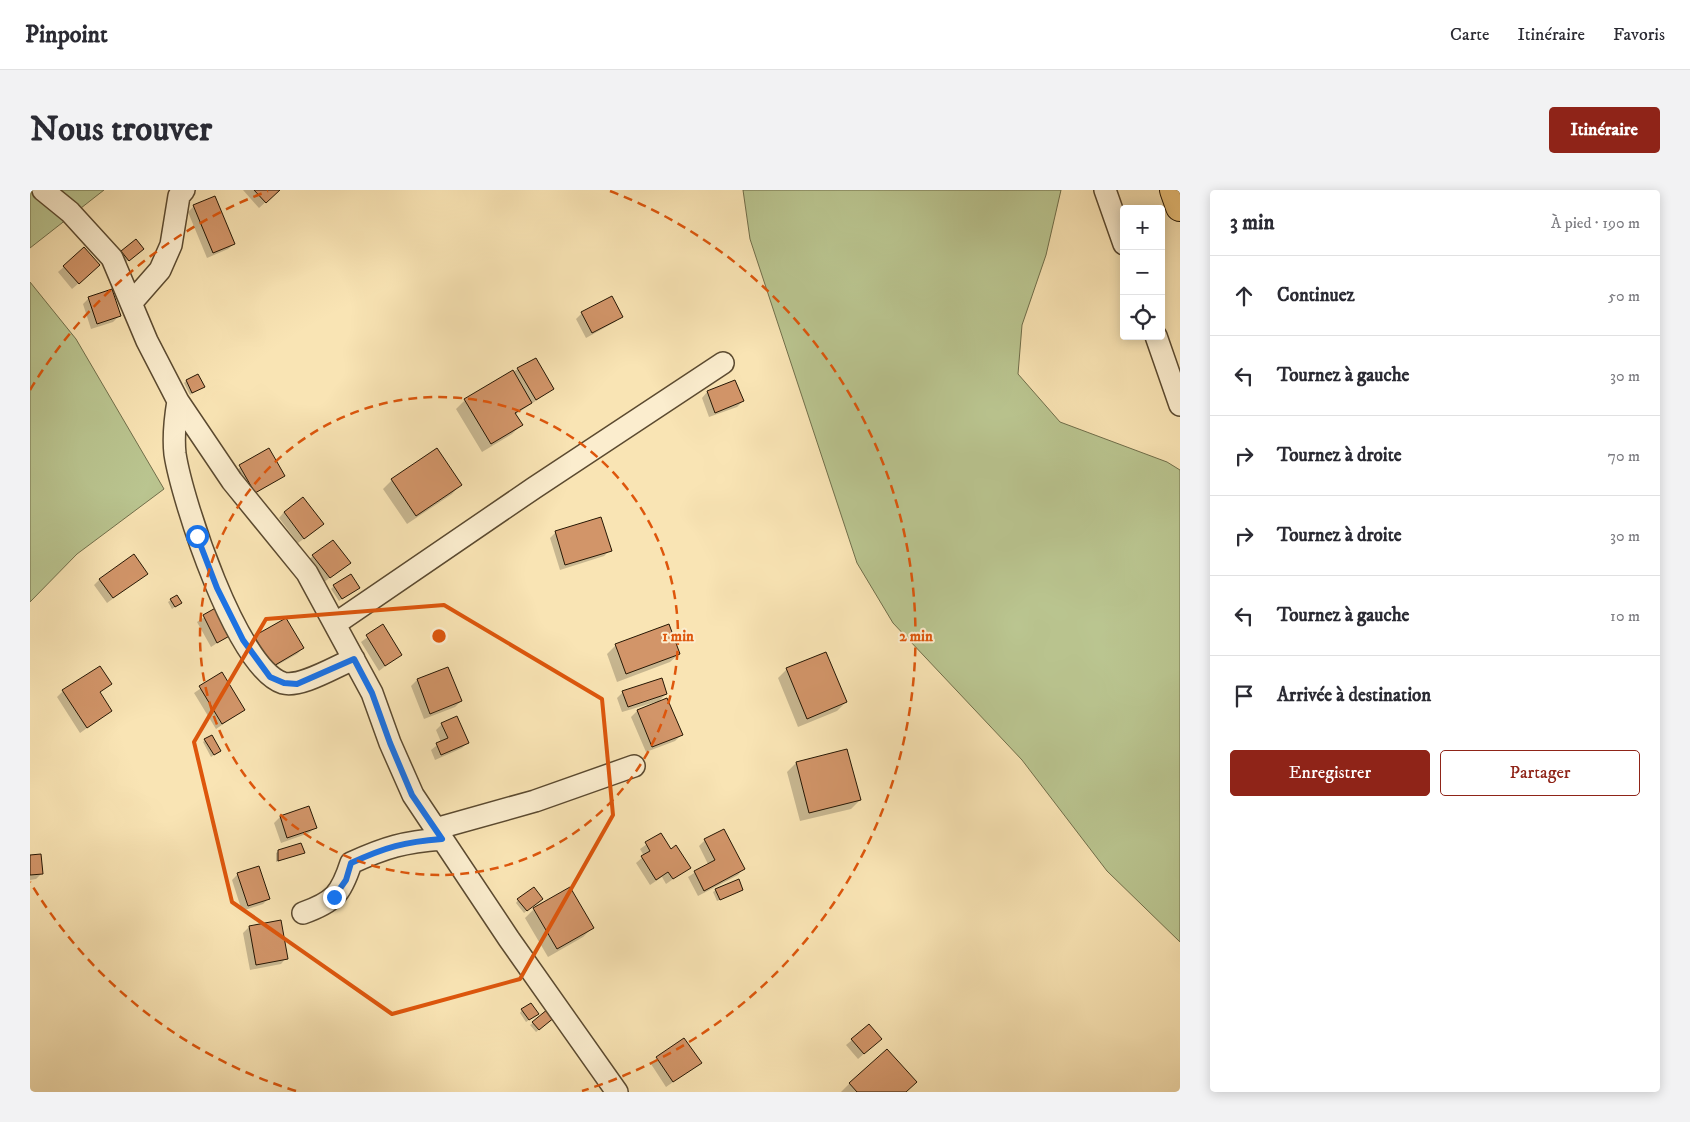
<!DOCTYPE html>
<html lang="fr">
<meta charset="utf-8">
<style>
:root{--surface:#fff;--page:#f2f2f3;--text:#2b2b33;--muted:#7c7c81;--line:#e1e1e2;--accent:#8f2418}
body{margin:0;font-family:"IM FELL DW Pica",serif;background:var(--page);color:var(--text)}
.controls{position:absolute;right:15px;top:15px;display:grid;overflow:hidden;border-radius:5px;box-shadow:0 2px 12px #0003}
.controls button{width:45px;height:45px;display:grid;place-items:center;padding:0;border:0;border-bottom:1px solid var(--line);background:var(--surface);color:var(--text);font:25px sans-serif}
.stop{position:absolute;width:15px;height:15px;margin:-11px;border:4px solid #1a73e8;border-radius:50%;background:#fff}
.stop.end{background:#1a73e8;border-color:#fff;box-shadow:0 1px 5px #0008}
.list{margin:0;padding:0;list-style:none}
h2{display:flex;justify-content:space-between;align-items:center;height:65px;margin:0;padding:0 20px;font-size:21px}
h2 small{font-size:16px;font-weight:400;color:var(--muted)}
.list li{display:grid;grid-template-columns:32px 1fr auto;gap:15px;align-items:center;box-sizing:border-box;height:80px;padding:0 20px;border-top:1px solid var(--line)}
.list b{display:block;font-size:19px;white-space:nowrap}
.list em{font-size:16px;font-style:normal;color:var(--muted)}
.actions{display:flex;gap:10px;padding:15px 20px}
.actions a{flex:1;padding:11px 0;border:1px solid var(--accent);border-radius:5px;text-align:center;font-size:18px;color:var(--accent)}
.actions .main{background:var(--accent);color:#fff}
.icon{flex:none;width:28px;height:28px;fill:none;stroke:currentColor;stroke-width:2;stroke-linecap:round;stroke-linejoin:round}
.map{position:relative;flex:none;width:1150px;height:902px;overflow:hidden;border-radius:5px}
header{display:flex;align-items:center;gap:30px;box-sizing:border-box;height:70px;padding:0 25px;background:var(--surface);border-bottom:1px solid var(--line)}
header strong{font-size:24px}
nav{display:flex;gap:28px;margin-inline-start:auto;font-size:18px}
.intro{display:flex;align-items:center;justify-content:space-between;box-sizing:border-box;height:120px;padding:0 30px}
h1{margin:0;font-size:35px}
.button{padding:12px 22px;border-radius:5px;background:var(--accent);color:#fff;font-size:18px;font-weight:700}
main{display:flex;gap:30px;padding:0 30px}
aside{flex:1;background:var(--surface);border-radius:5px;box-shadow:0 2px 12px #0003}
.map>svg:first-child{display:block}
.green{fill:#bac590;stroke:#706e4a}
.shadow{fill:#0003}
.building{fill:#d29569;stroke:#261704}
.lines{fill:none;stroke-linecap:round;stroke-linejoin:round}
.minor-casing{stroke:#5b4a30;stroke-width:24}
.motorway-casing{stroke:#261704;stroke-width:30}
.minor{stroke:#fbedce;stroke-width:21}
.motorway{stroke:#ecc27a;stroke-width:28}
.route{stroke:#1a73e8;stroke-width:6}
.marked{fill:none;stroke:#de560c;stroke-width:4;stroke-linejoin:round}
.ring{fill:none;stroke:#de560c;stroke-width:2.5;stroke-dasharray:9 6}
.centre{fill:#de560c;stroke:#fbedce;stroke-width:2.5}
.ring-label{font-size:15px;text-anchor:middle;font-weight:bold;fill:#de560c;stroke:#fbedce;stroke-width:4;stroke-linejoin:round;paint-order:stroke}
</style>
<header>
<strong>Pinpoint</strong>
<nav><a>Carte</a><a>Itinéraire</a><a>Favoris</a></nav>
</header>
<div class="intro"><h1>Nous trouver</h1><a class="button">Itinéraire</a></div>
<main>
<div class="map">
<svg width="1150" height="902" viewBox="0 0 1150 902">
<rect width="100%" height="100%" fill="#f9e4b4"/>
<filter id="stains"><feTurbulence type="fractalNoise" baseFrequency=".004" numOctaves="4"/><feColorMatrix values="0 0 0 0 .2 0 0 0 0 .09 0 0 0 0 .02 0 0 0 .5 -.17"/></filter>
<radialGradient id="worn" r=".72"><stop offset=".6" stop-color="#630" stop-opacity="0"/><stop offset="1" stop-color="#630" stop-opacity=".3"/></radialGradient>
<!-- green -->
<path class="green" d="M0 0H74L0 58Z
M713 0H1031L1016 65 992 135 988 184 1030 232 1137 272 1150 280V752L1077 681 992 570 863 433 827 373 720 49Z
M0 92 46 149 134 299 47 364 0 412Z"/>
<!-- shadow -->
<path class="shadow" d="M213 0H249L229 18Z
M164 16 204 54 198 59 177 68 158 22Z
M54 59 63 81 42 99 28 82Z
M110 61 96 72 89 64 92 62Z
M59 108 89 126 83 132 61 139 53 114Z
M552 123 591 126 585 132 556 148 546 129Z
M488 179 523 199 485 225 491 235 482 244 452 262 426 219 435 210Z
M156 191 173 197 160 205 154 193Z
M677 202 713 211 707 217 679 227 672 208Z
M238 259 253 285 219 308 204 282Z
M407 260 430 295 422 304 377 334 353 299 362 290Z
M254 322 286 340 268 353 249 328Z
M526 342 580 360 574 366 530 380 520 348Z
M283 366 319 373 293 393 277 371Z
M116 384 77 413 64 395 70 389Z
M304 396 326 400 309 411 301 399Z
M141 410 151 413 142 419 138 412Z
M188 418 201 444 181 457 167 432Z
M256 429 273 458 267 464 235 482 219 453 224 447Z
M353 436 371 464 349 481 331 452Z
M586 455 649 464 640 472 587 492 577 464Z
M418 478 431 511 425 517 394 529 381 496 387 490Z
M757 479 816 512 807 521 768 537 748 488Z
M192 484 214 520 186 539 164 503Z
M81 494 69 503 81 521 50 543 27 507 33 501Z
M593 502 636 504 629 511 592 522 587 508Z
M636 509 651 545 645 551 616 562 601 527 607 521Z
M412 534 437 553 432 558 405 570 401 560 411 552 406 540Z
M175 550 190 561 181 567 173 552Z
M766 573 830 610 821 619 770 631 757 582Z
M278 618 285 638 279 643 251 653 244 633 250 627Z
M631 644 641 660 659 678 636 694 632 687 620 695 606 673 614 666 610 659Z
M675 650 713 679 708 685 668 706 658 687 678 674 669 656Z
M249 661 273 663 246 672V663Z
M0 666 12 683 6 689 0 690Z
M208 684 239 708 233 714 212 721 202 690Z
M686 700H712L687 711 683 702Z
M488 710 509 711 494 723 486 713Z
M504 719 562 738 553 747 518 767 495 728Z
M250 732 256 768 251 774 220 780 213 743 219 737Z
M492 820 505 826 496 832 490 823Z
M521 830 506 842 500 835 503 833Z
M654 850 670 873 636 897 621 874Z
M822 850 845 854 828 869 816 855Z
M856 861 875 902H811L819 894Z"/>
<!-- building -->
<path class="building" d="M224 0H250L236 13Z
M185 6 205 54 183 63 163 15Z
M106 49 114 59 99 71 91 61Z
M54 57 70 75 49 94 33 76Z
M82 99 91 126 67 134 58 107Z
M582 106 593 127 562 143 551 122Z
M506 168 524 199 506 210 487 178Z
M483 180 502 213 485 223 493 235 461 254 434 209Z
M168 184 175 197 162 203 156 190Z
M705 190 714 211 685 223 677 201Z
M239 258 255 286 225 303 209 275Z
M407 258 432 295 386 326 361 289Z
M273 307 294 334 274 349 254 322Z
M571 327 582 361 535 375 525 341Z
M303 350 321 373 300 388 282 365Z
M104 364 118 384 83 408 69 389Z
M321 384 330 398 312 409 303 395Z
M147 405 152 413 145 417 140 409Z
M189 416 203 444 187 453 173 425Z
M256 428 274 458 242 477 224 446Z
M353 434 372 465 355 476 336 445Z
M639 434 650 464 596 484 585 454Z
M796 462 817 512 777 529 756 478Z
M70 476 82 494 70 502 82 521 57 538 32 500Z
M418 477 432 511 400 524 387 489Z
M192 482 215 520 192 534 169 496Z
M632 488 637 504 598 517 592 501Z
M637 508 653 545 622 557 607 520Z
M427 526 439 553 411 565 406 553 418 548 411 533Z
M182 545 191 561 184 565 174 549Z
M817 559 831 610 779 623 766 572Z
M279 616 287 638 257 648 250 626Z
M694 639 715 679 674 701 664 681 685 670 674 649Z
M631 643 641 659 646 655 661 678 643 689 638 682 626 690 611 666 620 661 615 652Z
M271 653 275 663 248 671V660Z
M11 664 13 684 0 685V665Z
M229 676 240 709 218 716 207 683Z
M709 689 713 700 690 710 685 699Z
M504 697 513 709 497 721 487 709Z
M540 697 564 738 527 759 503 718Z
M251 730 258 769 226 775 219 736Z
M501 813 509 824 499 830 491 819Z
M518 819 525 827 509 840 502 832Z
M839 834 852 849 834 864 821 849Z
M654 848 672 873 643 892 626 867Z
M857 859 887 892 876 902H827L819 893Z"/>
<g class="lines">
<!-- minor casing -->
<g class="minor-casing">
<path id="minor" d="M13 0 40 22 82 68 117 151 148 211 202 291 277 383 342 503 360 553 383 605 479 749 587 902
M1075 0 1094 54
M102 112 130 80 141 55 149 6 154 0
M1126 146 1150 215
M148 211C145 229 143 246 145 264 152 310 207 479 253 493 271 498 306 476 324 469
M305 434 504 298 693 173
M405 639 505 611 604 576
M273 723C304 712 311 704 321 673 356 657 374 652 412 649"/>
</g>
<!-- motorway casing -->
<g class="motorway-casing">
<path id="motorway" d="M1144 0 1150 17"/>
</g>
<!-- minor -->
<use href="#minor" class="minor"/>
<!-- motorway -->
<use href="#motorway" class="motorway"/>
</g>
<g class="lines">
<!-- route -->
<path class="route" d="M167 346 187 398 213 450 240 487 254 493 267 494 324 469 342 503 360 553 382 605 412 649C374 652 356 657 321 673L316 690 304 707"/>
</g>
<!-- marked area -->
<path class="marked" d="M414 415 572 509 583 625 490 789 362 824 202 712 164 552 236 429Z"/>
<!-- distance rings -->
<g class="ring">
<circle cx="409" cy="446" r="239"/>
<path d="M266 901A477 477 0 0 1 0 692M0 200A477 477 0 0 1 238 1M580 1A477 477 0 0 1 552 901"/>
</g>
<circle cx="409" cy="446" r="8" class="centre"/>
<g class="ring-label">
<text x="648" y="451">1 min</text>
<text x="886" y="451">2 min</text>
</g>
<rect width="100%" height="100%" filter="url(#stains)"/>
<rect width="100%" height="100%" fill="url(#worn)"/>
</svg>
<div class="controls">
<button>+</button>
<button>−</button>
<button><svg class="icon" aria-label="locate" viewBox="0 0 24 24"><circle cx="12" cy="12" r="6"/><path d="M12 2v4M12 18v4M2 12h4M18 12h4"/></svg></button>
</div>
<div class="stop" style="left:167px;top:346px"></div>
<div class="stop end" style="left:304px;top:707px"></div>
</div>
<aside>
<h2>3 min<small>À pied · 190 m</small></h2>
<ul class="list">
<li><svg class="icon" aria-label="ahead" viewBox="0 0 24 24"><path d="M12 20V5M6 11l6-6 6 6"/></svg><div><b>Continuez</b></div><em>50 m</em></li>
<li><svg class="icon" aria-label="left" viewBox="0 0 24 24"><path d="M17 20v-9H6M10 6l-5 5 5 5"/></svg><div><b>Tournez à gauche</b></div><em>30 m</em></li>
<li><svg class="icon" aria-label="right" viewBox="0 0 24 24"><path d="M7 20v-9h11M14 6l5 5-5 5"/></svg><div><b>Tournez à droite</b></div><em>70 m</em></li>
<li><svg class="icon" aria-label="right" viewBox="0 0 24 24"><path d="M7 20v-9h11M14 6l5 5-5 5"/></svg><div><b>Tournez à droite</b></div><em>30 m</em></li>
<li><svg class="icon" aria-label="left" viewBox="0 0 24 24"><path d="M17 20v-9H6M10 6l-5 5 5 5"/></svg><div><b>Tournez à gauche</b></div><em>10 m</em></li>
<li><svg class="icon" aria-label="arrive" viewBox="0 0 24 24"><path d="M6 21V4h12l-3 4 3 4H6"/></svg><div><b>Arrivée à destination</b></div></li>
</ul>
<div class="actions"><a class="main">Enregistrer</a><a>Partager</a></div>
</aside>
</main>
